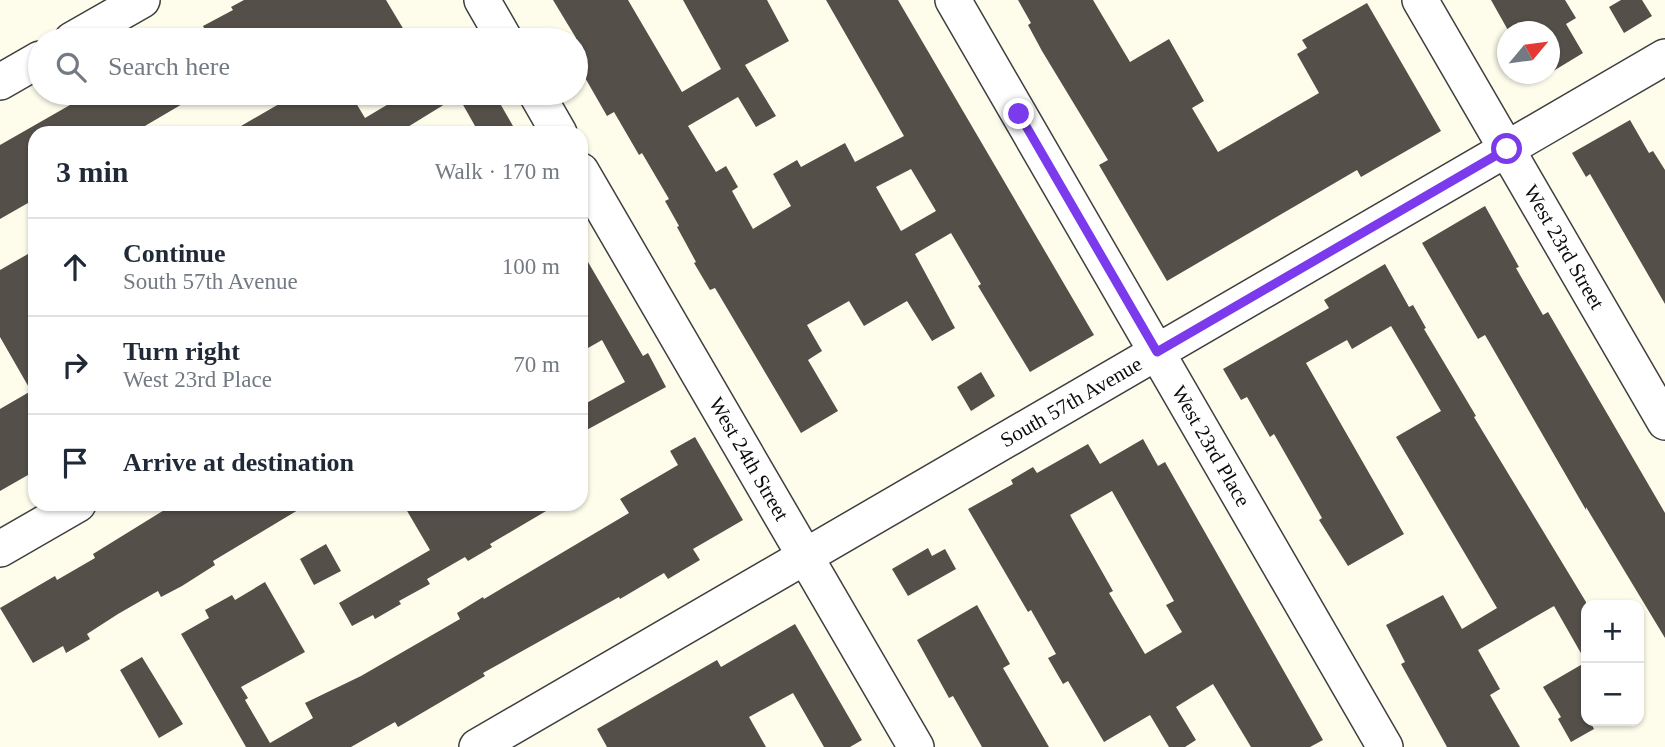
<!DOCTYPE html>
<meta charset="utf-8">
<style>
:root{--surface:#fff;--page:#f6f6f7;--text:#1f2937;--muted:#747a83;--line:#e0e1e3}
body{margin:0;font-family:Georgia,serif;background:var(--page);color:var(--text)}
.controls{position:absolute;right:21px;bottom:21px;display:grid;overflow:hidden;border-radius:14px;box-shadow:0 2px 5px #0004}
.controls button{width:63px;height:63px;display:grid;place-items:center;padding:0;border:0;border-bottom:2px solid var(--line);background:var(--surface);color:var(--text);font:35px sans-serif}
.compass{position:absolute;left:1497px;top:21px;width:63px;height:63px;border-radius:50%;background:var(--surface);box-shadow:0 2px 5px #0004;rotate:61deg}
.stop{position:absolute;width:21px;height:21px;margin:-16px;border:5px solid #7c3aed;border-radius:50%;background:#fff}
.stop.end{background:#7c3aed;border-color:#fff;box-shadow:0 2px 7px #0008}
.list{margin:0;padding:0;list-style:none}
h2{display:flex;justify-content:space-between;align-items:center;height:91px;margin:0;padding:0 28px;font-size:30px}
h2 small{font-size:23px;font-weight:400;color:var(--muted)}
.list li{display:grid;grid-template-columns:46px 1fr auto;gap:21px;align-items:center;box-sizing:border-box;height:98px;padding:0 28px;border-top:2px solid var(--line)}
.list b{display:block;font-size:26px;white-space:nowrap}
.list p{margin:0;font-size:23px;white-space:nowrap;color:var(--muted)}
.list em{font-size:23px;font-style:normal;color:var(--muted)}
.icon{flex:none;width:38px;height:38px;fill:none;stroke:currentColor;stroke-width:2;stroke-linecap:round;stroke-linejoin:round}
.map{position:relative;flex:none;width:1665px;height:747px;overflow:hidden}
.search{position:absolute;background:var(--surface);box-shadow:0 2px 5px #0004;left:28px;top:28px;width:560px;height:77px;display:flex;align-items:center;gap:18px;box-sizing:border-box;padding:0 24px;border-radius:38px;color:var(--muted);font-size:26px}
.panel{position:absolute;background:var(--surface);box-shadow:0 2px 5px #0004;left:28px;top:126px;width:560px;height:385px;border-radius:21px}
.map>svg:first-child{display:block}
.building{fill:#544f49;fill-rule:evenodd}
.lines{fill:none;stroke-linecap:round;stroke-linejoin:round}
.minor-casing{stroke:#3f3f3f;stroke-width:38}
.minor{stroke:#fff;stroke-width:35}
.route{stroke:#7c3aed;stroke-width:9}
.labels{text-anchor:middle;dominant-baseline:central;stroke-width:7;stroke-linejoin:round;paint-order:stroke}
.street-label{font-size:21px;fill:#0c0c0c;stroke:#fff}
</style>
<div class="map">
<svg width="1665" height="747" viewBox="0 0 1665 747">
<rect width="100%" height="100%" fill="#fefdec"/>
<!-- building -->
<path class="building" d="M244 0H386L410 40H210L203 26 233 10 231 7Z
M553 0H628L682 92 721 69 683 0H767L789 41 745 65 776 116 756 127 738 97 688 126 716 172 726 166 738 187 732 191 753 229 791 206 773 174 797 160 801 167 845 143 855 162 904 136 826 0H898L1094 335 1030 372 978 286 981 284 951 233 915 254 955 328 932 341 907 301 864 326 849 301 807 325 822 351 808 360 838 411 801 433 715 288 710 290 694 263 696 262 677 227 679 226 665 201 669 199 642 153 639 155 614 112 607 116 576 62V38ZM911 169 936 211 901 231 876 187Z
M1018 0H1093L1130 62 1169 39 1204 101 1192 108 1218 152 1319 93 1297 54 1307 48 1302 40 1367 3 1441 131 1361 177 1357 170 1167 281 1099 165 1108 160 1042 51 1028 25 1031 23Z
M1491 0H1565L1576 18 1566 24 1583 53 1550 73V32H1509Z
M1621 0H1642L1652 16 1624 33 1609 7Z
M91 93H201L133 133H35V199L0 219V145Z
M298 93H350L365 118 407 93H494L517 133H479L458 96 398 133H229Z
M1630 120 1649 153 1653 151 1665 170V304L1590 174 1586 177 1572 153Z
M1485 206 1519 267 1516 268 1543 315 1548 312 1665 513V638L1586 507V510L1485 335 1478 339 1422 243Z
M581 250 643 356 648 353 666 387 581 433V406L625 382 602 340 581 352Z
M28 254 35 267V471L0 491V409L31 391 0 337V270Z
M1385 264 1409 307 1413 305 1426 328 1424 329 1476 416 1474 417 1586 602V662L1554 606 1478 650 1500 689 1490 695 1520 747H1447L1401 664 1405 662 1386 625 1443 595 1462 629 1497 608 1396 437 1441 411 1391 326 1352 349 1347 340 1306 363 1404 534 1348 566 1319 520 1322 518 1274 434 1270 437 1247 397 1241 400 1223 369 1329 308 1324 300Z
M981 372 995 396 971 411 957 387Z
M695 437 743 520 693 549 700 560 668 579 664 573 620 599 619 597 483 673 485 676 398 727 395 722 351 747H246L181 634 209 618 205 610 232 595 235 600 265 582 305 652 241 687 248 698 245 700 270 743 313 718 305 703 361 676 460 619 457 613 483 597 484 599 629 513 620 499 678 465 670 451Z
M1143 439 1158 466 1165 462 1323 740 1310 747H1251L1213 684 1176 707 1196 740 1185 747H1169L1150 715 1104 742 1068 681 1063 684 1048 658 1056 654 1031 610 1028 612 968 509 1013 484 1011 480 1033 467 1037 473 1088 444 1100 464ZM1112 491 1174 601 1166 605 1182 632 1145 654 1109 593 1113 591 1070 515Z
M174 504H308L213 561 215 565 182 586 161 597 158 591 118 614 87 634 90 639 66 653 63 646 33 663 0 608 55 576 57 580 95 558 93 554Z
M403 504H558L490 544 492 547 468 561 465 557 427 579 430 584 399 601 401 604 375 619 373 615 352 626 339 603 430 550Z
M326 544 341 571 314 585 300 559Z
M928 548 932 556 945 549 956 569 908 596 892 569Z
M977 605 1010 664 1003 668 1049 747H982L953 696 949 698 917 640Z
M795 624 862 740 850 747H824L793 693 749 717 766 747H607L597 729 717 660 721 667Z
M142 657 183 724 159 738 120 670Z
M1586 662V721H1590L1594 729 1571 742 1558 719 1561 717 1543 687Z"/>
<g class="lines">
<!-- minor casing -->
<g class="minor-casing">
<path id="minor" d="M482 0 505 40
M953 0 1385 747
M1420 0 1665 422
M72 40 142 0
M0 82 40 59
M536 93 559 133
M581 171 916 747
M0 549 78 504
M477 747 1665 57"/>
</g>
<!-- minor -->
<use href="#minor" class="minor"/>
</g>
<g class="lines">
<!-- route -->
<path class="route" d="M1019 114 1157 352 1507 149"/>
</g>
<g class="labels">
<!-- street labels -->
<g class="street-label">
<text transform="translate(1564 247) rotate(60)">West 23rd Street</text>
<text transform="translate(1071 402) rotate(-30)">South 57th Avenue</text>
<text transform="translate(1211 446) rotate(60)">West 23rd Place</text>
<text transform="translate(749 459) rotate(60)">West 24th Street</text>
</g>
</g>
</svg>
<div class="controls">
<button>+</button>
<button>−</button>
</div>
<svg class="compass" viewBox="-18 -18 36 36"><path d="M0-13l5 13h-10z" fill="#e53935"/><path d="M0 13l5-13h-10z" fill="#747a83"/></svg>
<div class="stop" style="left:1507px;top:149px"></div>
<div class="stop end" style="left:1019px;top:114px"></div>
<div class="search"><svg class="icon" aria-label="search" viewBox="0 0 24 24"><circle cx="10" cy="10" r="6"/><path d="M15 15l6 6"/></svg>Search here</div>
<section class="panel">
<h2>3 min<small>Walk · 170 m</small></h2>
<ul class="list">
<li><svg class="icon" aria-label="ahead" viewBox="0 0 24 24"><path d="M12 20V5M6 11l6-6 6 6"/></svg><div><b>Continue</b><p>South 57th Avenue</p></div><em>100 m</em></li>
<li><svg class="icon" aria-label="right" viewBox="0 0 24 24"><path d="M7 20v-9h11M14 6l5 5-5 5"/></svg><div><b>Turn right</b><p>West 23rd Place</p></div><em>70 m</em></li>
<li><svg class="icon" aria-label="arrive" viewBox="0 0 24 24"><path d="M6 21V4h12l-3 4 3 4H6"/></svg><div><b>Arrive at destination</b></div></li>
</ul>
</section>
</div>
